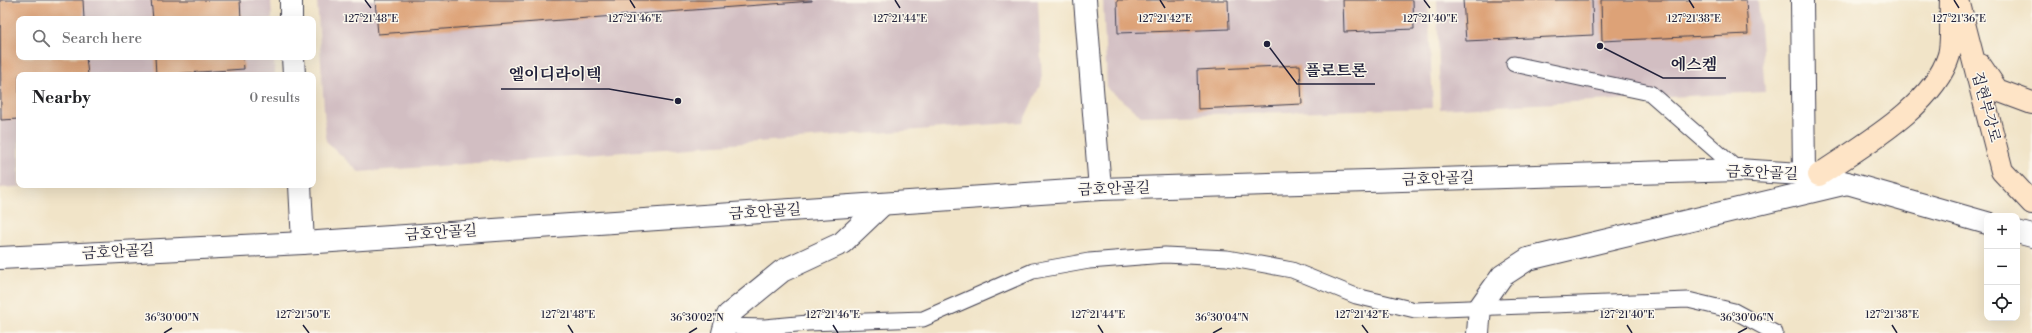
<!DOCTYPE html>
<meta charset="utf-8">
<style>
:root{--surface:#fff;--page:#f6f6f6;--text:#202124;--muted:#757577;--line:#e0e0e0}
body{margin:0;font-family:"Libre Bodoni","Noto Serif KR",serif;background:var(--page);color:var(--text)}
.controls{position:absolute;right:12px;bottom:12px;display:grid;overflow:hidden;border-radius:8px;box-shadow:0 4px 16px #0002}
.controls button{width:36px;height:36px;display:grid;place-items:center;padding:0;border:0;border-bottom:1px solid var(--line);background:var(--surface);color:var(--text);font:20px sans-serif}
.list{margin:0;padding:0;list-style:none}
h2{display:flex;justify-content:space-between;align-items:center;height:52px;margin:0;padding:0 16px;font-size:17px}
h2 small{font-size:13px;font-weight:400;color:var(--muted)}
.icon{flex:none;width:22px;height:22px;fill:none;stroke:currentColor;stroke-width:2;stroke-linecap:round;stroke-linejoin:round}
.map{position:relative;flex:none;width:2032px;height:333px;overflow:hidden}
.search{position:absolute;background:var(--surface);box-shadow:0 4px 16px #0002;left:16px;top:16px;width:300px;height:44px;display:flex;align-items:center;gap:10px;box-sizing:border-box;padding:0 14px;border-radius:8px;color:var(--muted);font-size:15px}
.panel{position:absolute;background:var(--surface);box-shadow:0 4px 16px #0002;left:16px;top:72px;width:300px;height:116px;border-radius:8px}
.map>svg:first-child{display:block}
.industrial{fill:#d2bec2}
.building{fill:#dda277}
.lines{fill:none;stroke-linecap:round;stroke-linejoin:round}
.service-casing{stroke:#413f50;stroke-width:17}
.minor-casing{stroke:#413f50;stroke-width:24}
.tertiary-casing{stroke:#413f50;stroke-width:24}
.secondary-casing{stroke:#413f50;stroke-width:24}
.service{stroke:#fff;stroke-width:15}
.minor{stroke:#fff;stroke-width:22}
.tertiary{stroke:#fff;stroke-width:22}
.secondary{stroke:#fee4c6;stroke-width:22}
.ticks{fill:none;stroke:#22223b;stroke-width:1.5}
.labels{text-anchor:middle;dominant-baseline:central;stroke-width:3;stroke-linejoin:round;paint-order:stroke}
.street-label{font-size:15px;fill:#22223b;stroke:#fbf7ec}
.ticks-label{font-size:10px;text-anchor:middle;fill:#22223b;stroke:#fbf7ec;stroke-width:3;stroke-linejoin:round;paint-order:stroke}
.leader{fill:none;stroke:#22223b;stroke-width:1.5}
.callout-dot{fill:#22223b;stroke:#fbf7ec;stroke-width:1.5}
.callout-label{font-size:16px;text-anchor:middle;font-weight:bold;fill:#22223b;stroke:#fbf7ec;stroke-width:3;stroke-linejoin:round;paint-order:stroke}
</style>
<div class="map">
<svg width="2032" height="333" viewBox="0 0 2032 333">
<rect width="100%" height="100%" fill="#fbf7ec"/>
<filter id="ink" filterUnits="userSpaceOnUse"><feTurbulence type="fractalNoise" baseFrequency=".025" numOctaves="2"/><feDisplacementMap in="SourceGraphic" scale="8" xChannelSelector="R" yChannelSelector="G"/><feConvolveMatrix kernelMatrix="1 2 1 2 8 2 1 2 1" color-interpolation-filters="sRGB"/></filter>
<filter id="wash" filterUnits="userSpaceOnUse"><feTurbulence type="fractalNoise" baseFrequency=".012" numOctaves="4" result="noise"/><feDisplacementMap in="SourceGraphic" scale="16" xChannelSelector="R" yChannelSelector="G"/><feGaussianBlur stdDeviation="0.9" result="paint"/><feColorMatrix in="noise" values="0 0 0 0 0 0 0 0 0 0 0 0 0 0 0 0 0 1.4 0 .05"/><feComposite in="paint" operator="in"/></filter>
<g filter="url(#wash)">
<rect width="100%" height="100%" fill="#f1e4c8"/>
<!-- industrial -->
<path class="industrial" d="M0 0H271L272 19H19V57H274L275 75H19V185H46L0 188Z
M317 0H1038L1042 81 1023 122 359 172 326 141Z
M1103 0H1428L1433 108 1141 116 1107 88Z
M1437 0H1758L1765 92 1440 109Z"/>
<g id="blocks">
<!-- building -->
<path class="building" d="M0 0H83L84 19H19V57H86L88 75H19V119L1 120Z
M151 0H240L241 19H153Z
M375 0H812V1L378 34Z
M1117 0H1228L1229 29 1118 33Z
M1343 0H1413L1414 29 1344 32Z
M1463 0H1592L1593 35 1466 41Z
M1601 0H1746L1748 34 1602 41Z
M155 57H243L244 69 156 75Z
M1300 65 1302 104 1198 109 1197 70Z"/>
</g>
</g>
<g filter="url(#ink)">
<use href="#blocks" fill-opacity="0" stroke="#413f50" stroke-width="1"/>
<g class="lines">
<!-- service casing -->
<g class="service-casing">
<path id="service" d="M1514 64 1650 93 1738 170
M725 326 765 327 808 323 923 319 1033 271 1089 261 1165 255 1227 258 1292 270 1356 296 1415 310 1688 300 1734 311 1775 333"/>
</g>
<!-- minor casing -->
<g class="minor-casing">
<path id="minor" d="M291 0V19
M1085 0 1100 189
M1802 0 1804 174
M293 57 294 75
M300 185 303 243
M723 333 728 315 782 271 842 243 883 204
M1478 333 1480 307 1502 276 1528 259 1847 183"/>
</g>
<!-- tertiary casing -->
<g class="tertiary-casing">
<path id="tertiary" d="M2017 232 2032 236
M0 258 303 243 1100 189 1738 170 1819 175 1987 223"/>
</g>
<!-- secondary casing -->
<g class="secondary-casing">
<path id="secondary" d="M1958 0 2002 171 2032 203
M1980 65 1997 90 2032 103
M1819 175C1861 146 1934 106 1949 55 1953 40 1950 16 1951 0"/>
</g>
<!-- service -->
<use href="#service" class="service"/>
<!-- minor -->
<use href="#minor" class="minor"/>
<!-- tertiary -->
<use href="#tertiary" class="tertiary"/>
<!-- secondary -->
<use href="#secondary" class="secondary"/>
</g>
</g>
<!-- ticks -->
<path class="ticks" d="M365 0 371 8M630 0 635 8M895 0 900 8M1160 0 1165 8M1424 0 1430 8M1689 0 1694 8M1954 0 1959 8M303 325 309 333M568 325 573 333M833 325 838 333M1098 325 1103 333M1362 325 1368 333M1627 325 1632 333M1892 325 1897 333M164 333 172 328M689 333 697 328M1213 333 1222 328M1738 333 1747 328"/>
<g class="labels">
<!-- street labels -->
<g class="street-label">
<text transform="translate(1986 107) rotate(75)">집현부강로</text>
<text transform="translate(1762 173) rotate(2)">금호안골길</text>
<text transform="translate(1438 179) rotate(-2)">금호안골길</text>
<text transform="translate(1114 189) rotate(-2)">금호안골길</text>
<text transform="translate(765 212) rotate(-4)">금호안골길</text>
<text transform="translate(441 233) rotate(-4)">금호안골길</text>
<text transform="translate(118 252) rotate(-3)">금호안골길</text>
</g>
</g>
<g class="ticks-label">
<text x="371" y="22">127°21'48"E</text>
<text x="635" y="22">127°21'46"E</text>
<text x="900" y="22">127°21'44"E</text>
<text x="1165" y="22">127°21'42"E</text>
<text x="1430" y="22">127°21'40"E</text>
<text x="1694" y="22">127°21'38"E</text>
<text x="1959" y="22">127°21'36"E</text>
<text x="303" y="318">127°21'50"E</text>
<text x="568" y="318">127°21'48"E</text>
<text x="833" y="318">127°21'46"E</text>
<text x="1098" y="318">127°21'44"E</text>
<text x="1362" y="318">127°21'42"E</text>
<text x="1627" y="318">127°21'40"E</text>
<text x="1892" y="318">127°21'38"E</text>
<text x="172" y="321">36°30'00"N</text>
<text x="697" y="321">36°30'02"N</text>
<text x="1222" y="321">36°30'04"N</text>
<text x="1747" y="321">36°30'06"N</text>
</g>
<!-- callouts -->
<path class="leader" d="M1600 46L1663 78H1726M1267 44L1297 84H1375M678 101L609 89H501"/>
<g class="callout-dot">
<circle cx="1600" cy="46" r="4"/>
<circle cx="1267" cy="44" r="4"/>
<circle cx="678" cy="101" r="4"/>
</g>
<g class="callout-label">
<text x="1694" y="70">에스켐</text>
<text x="1336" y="76">플로트론</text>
<text x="555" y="80">엘이디라이텍</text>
</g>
</svg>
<div class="controls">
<button>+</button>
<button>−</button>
<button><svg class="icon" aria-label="locate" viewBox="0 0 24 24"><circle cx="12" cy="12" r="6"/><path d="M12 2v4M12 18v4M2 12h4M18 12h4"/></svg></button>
</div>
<div class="search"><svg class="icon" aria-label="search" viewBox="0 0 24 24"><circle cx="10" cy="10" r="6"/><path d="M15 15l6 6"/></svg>Search here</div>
<section class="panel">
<h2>Nearby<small>0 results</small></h2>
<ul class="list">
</ul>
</section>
</div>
